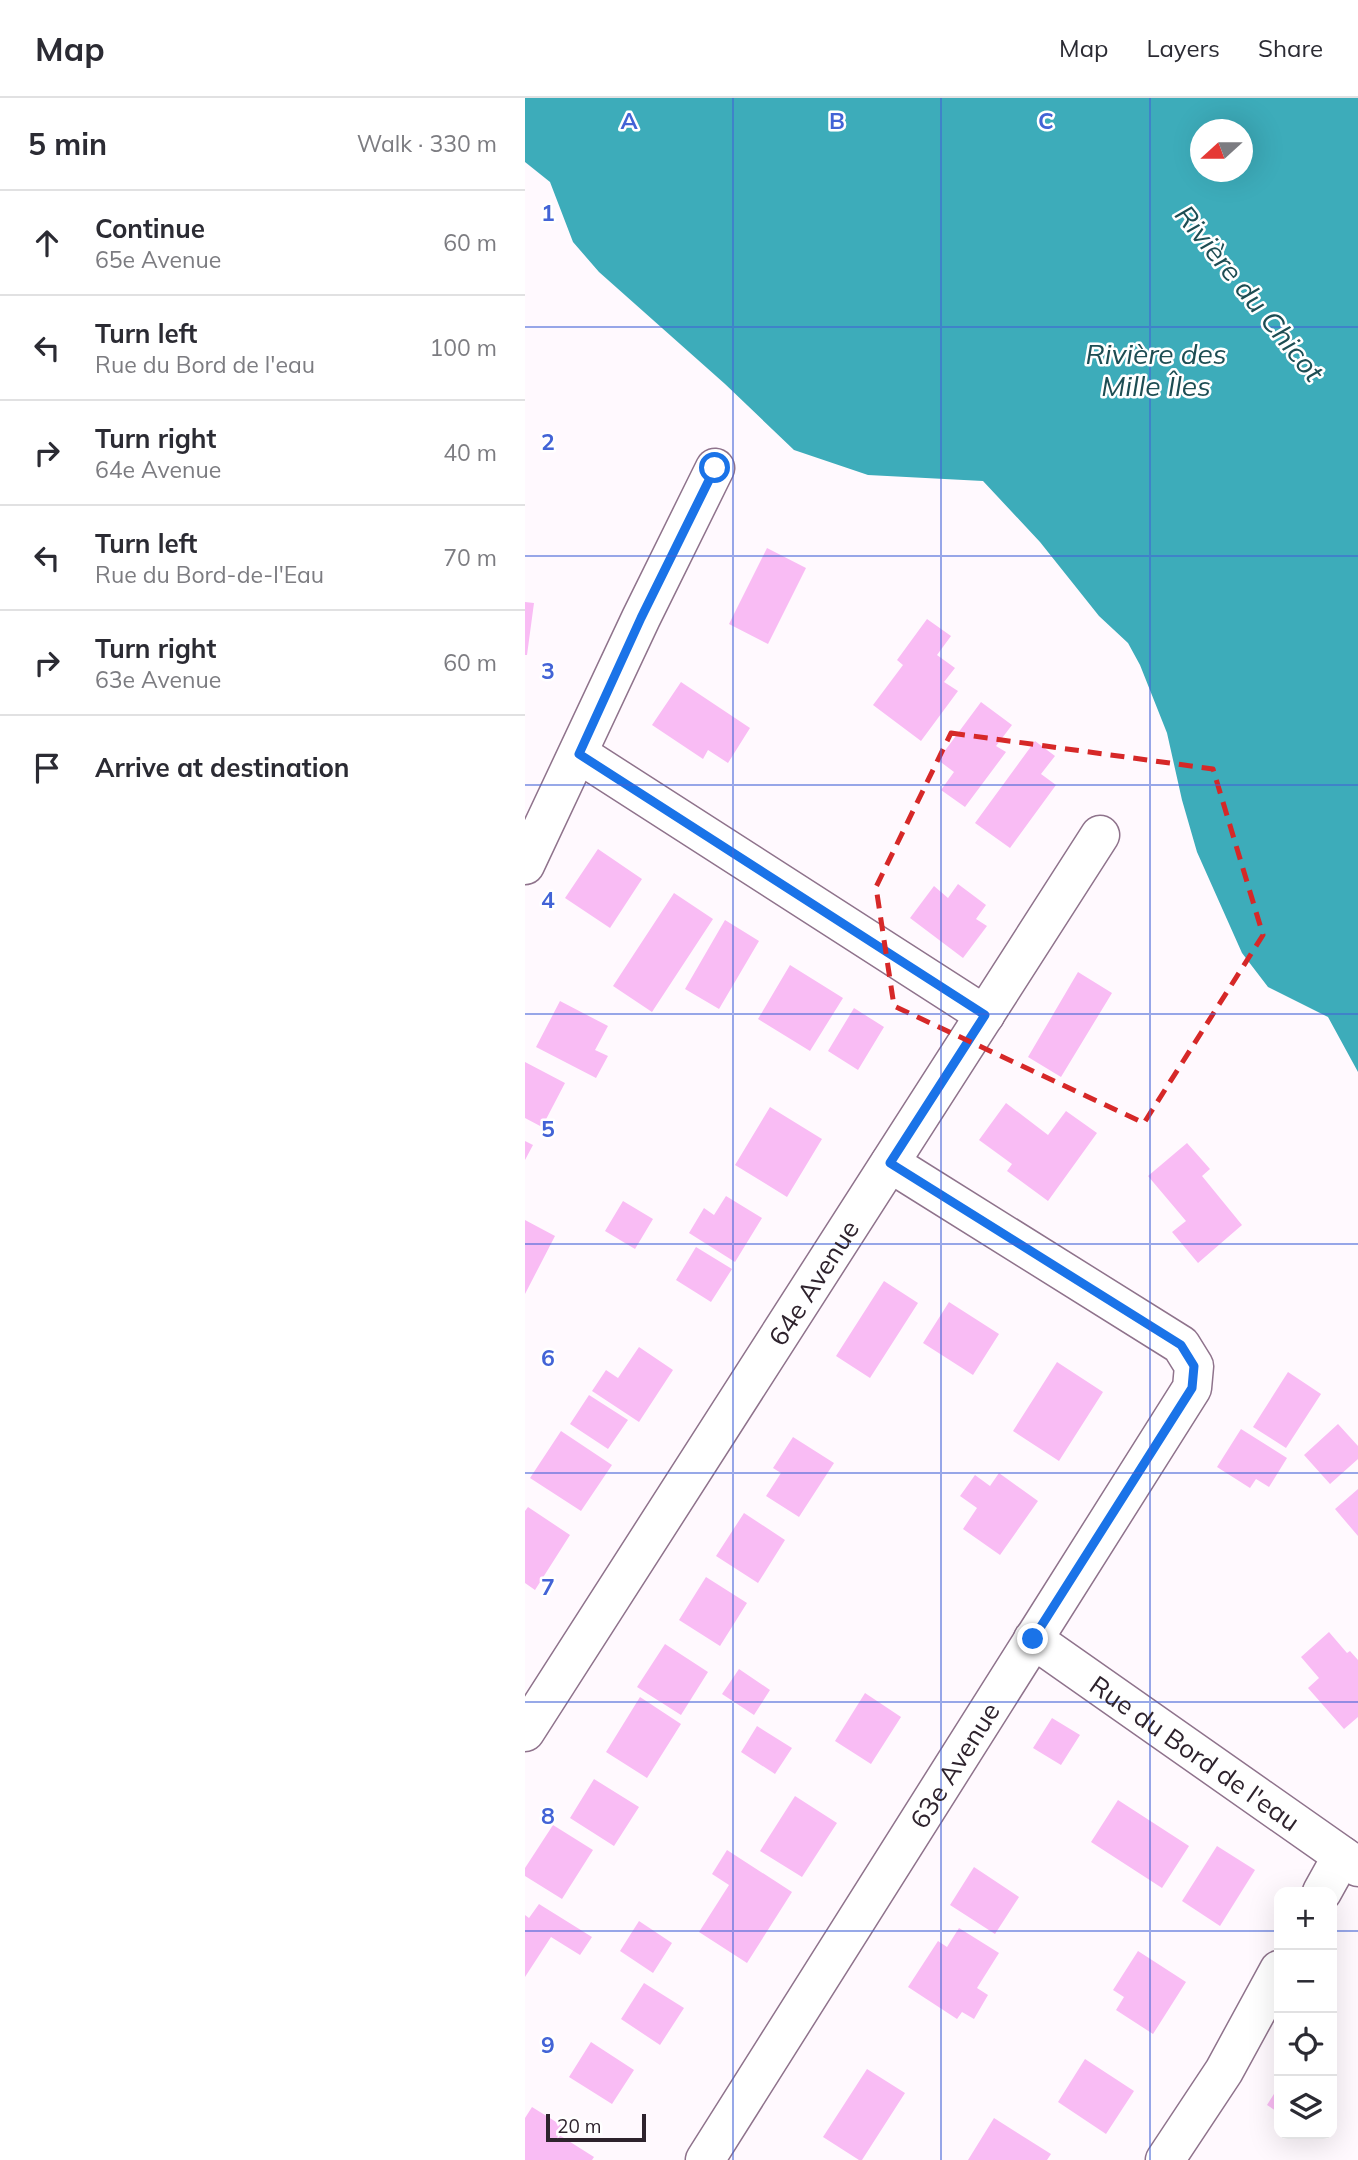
<!DOCTYPE html>
<meta charset="utf-8">
<style>
:root{--surface:#fff;--page:#f7f7f7;--text:#2b2b33;--muted:#7c7c81;--line:#e1e1e2}
body{margin:0;font-family:Mulish,sans-serif;background:var(--page);color:var(--text)}
.controls{position:absolute;right:21px;bottom:21px;display:grid;overflow:hidden;border-radius:14px;box-shadow:0 7px 28px #0002}
.controls button{width:63px;height:63px;display:grid;place-items:center;padding:0;border:0;border-bottom:2px solid var(--line);background:var(--surface);color:var(--text);font:35px sans-serif}
.compass{position:absolute;left:665px;top:21px;width:63px;height:63px;border-radius:50%;background:var(--surface);box-shadow:0 7px 28px #0002;rotate:249deg}
.scale{position:absolute;left:21px;bottom:18px;width:100px;box-sizing:border-box;padding-left:7px;border:4px solid #2e232d;border-top:0;font-size:19px;line-height:24px;white-space:nowrap;color:#2e232d;-webkit-text-stroke:5px #fff;paint-order:stroke}
.stop{position:absolute;width:21px;height:21px;margin:-16px;border:5px solid #1a73e8;border-radius:50%;background:#fff}
.stop.end{background:#1a73e8;border-color:#fff;box-shadow:0 2px 7px #0008}
.list{margin:0;padding:0;list-style:none}
h2{display:flex;justify-content:space-between;align-items:center;height:91px;margin:0;padding:0 28px;font-size:30px}
h2 small{font-size:23px;font-weight:400;color:var(--muted)}
.list li{display:grid;grid-template-columns:46px 1fr auto;gap:21px;align-items:center;box-sizing:border-box;height:105px;padding:0 28px;border-top:2px solid var(--line)}
.list b{display:block;font-size:26px;white-space:nowrap}
.list p{margin:0;font-size:23px;white-space:nowrap;color:var(--muted)}
.list em{font-size:23px;font-style:normal;color:var(--muted)}
.icon{flex:none;width:38px;height:38px;fill:none;stroke:currentColor;stroke-width:2;stroke-linecap:round;stroke-linejoin:round}
.map{position:relative;flex:none;width:833px;height:2062px;overflow:hidden}
header{display:flex;align-items:center;gap:42px;box-sizing:border-box;height:98px;padding:0 35px;background:var(--surface);border-bottom:2px solid var(--line)}
header strong{font-size:33px}
nav{display:flex;gap:38px;margin-inline-start:auto;font-size:24px}
main{display:flex}
aside{flex:1;background:var(--surface)}
.map>svg:first-child{display:block}
.water{fill:#3dacba;fill-rule:evenodd}
.building{fill:#f9bcf4}
.lines{fill:none;stroke-linecap:round;stroke-linejoin:round}
.minor-casing{stroke:#8f738c;stroke-width:41}
.minor{stroke:#fff;stroke-width:38}
.route{stroke:#1a73e8;stroke-width:9}
.marked{fill:none;stroke:#d62828;stroke-width:5;stroke-dasharray:14 9;stroke-linejoin:round}
.grid{fill:none;stroke:#4263d6;stroke-width:2;stroke-opacity:0.55}
.labels{text-anchor:middle;dominant-baseline:central;stroke-width:5;stroke-linejoin:round;paint-order:stroke}
.street-label{font-size:26px;fill:#2e232d;stroke:#fff}
.water-label{font-size:28px;font-style:italic;fill:#1d4d53;stroke:#fff}
.grid-label{font-size:23px;text-anchor:middle;font-weight:bold;fill:#4263d6;stroke:#fff;stroke-width:5;stroke-linejoin:round;paint-order:stroke}
</style>
<header>
<strong>Map</strong>
<nav><a>Map</a><a>Layers</a><a>Share</a></nav>
</header>
<main>
<aside>
<h2>5 min<small>Walk · 330 m</small></h2>
<ul class="list">
<li><svg class="icon" aria-label="ahead" viewBox="0 0 24 24"><path d="M12 20V5M6 11l6-6 6 6"/></svg><div><b>Continue</b><p>65e Avenue</p></div><em>60 m</em></li>
<li><svg class="icon" aria-label="left" viewBox="0 0 24 24"><path d="M17 20v-9H6M10 6l-5 5 5 5"/></svg><div><b>Turn left</b><p>Rue du Bord de l'eau</p></div><em>100 m</em></li>
<li><svg class="icon" aria-label="right" viewBox="0 0 24 24"><path d="M7 20v-9h11M14 6l5 5-5 5"/></svg><div><b>Turn right</b><p>64e Avenue</p></div><em>40 m</em></li>
<li><svg class="icon" aria-label="left" viewBox="0 0 24 24"><path d="M17 20v-9H6M10 6l-5 5 5 5"/></svg><div><b>Turn left</b><p>Rue du Bord-de-l'Eau</p></div><em>70 m</em></li>
<li><svg class="icon" aria-label="right" viewBox="0 0 24 24"><path d="M7 20v-9h11M14 6l5 5-5 5"/></svg><div><b>Turn right</b><p>63e Avenue</p></div><em>60 m</em></li>
<li><svg class="icon" aria-label="arrive" viewBox="0 0 24 24"><path d="M6 21V4h12l-3 4 3 4H6"/></svg><div><b>Arrive at destination</b></div></li>
</ul>
</aside>
<div class="map">
<svg width="833" height="2062" viewBox="0 0 833 2062">
<rect width="100%" height="100%" fill="#fff9fe"/>
<!-- water -->
<path class="water" d="M0 0H833V974L803 919 743 889 717 855 672 754 657 702 642 635 615 567 603 545 574 518 515 444 458 383 343 377 269 352 200 286 74 174 48 144 25 84 0 64ZM676 32H718V74H676Z"/>
<!-- building -->
<path class="building" d="M242 450 281 470 243 546 204 526Z
M0 504 9 505 2 557H0Z
M402 521 426 538 412 557 430 570 419 584 433 593 396 643 348 607 378 567 372 562Z
M156 584 225 630 203 665 183 652 178 661 127 627Z
M456 604 487 627 471 648 481 654 440 709 416 692 429 674 413 662Z
M510 643 530 658 516 676 531 687 485 750 450 725Z
M73 751 117 781 85 830 40 800Z
M433 786 461 807 451 821 462 828 438 860 385 820 409 788 423 800Z
M149 795 188 821 127 914 88 888Z
M200 822 234 843 194 911 160 891Z
M265 867 318 900 285 953 233 921Z
M553 874 587 895 536 979 503 959Z
M35 903 83 928 70 952 83 958 71 980 11 949Z
M329 910 359 929 333 972 303 953Z
M0 964 40 985 17 1029 0 1020Z
M481 1005 523 1037 541 1013 572 1035 523 1103 482 1073 487 1066 454 1042Z
M245 1009 297 1041 262 1099 210 1067Z
M0 1043 8 1047 0 1062Z
M662 1045 685 1071 677 1078 717 1127 673 1165 647 1134 661 1123 623 1078Z
M201 1098 237 1120 210 1164 164 1135 179 1110 189 1117Z
M98 1103 128 1121 110 1151 80 1133Z
M0 1122 30 1138 0 1196Z
M171 1149 207 1171 186 1204 151 1182Z
M359 1183 393 1205 345 1280 311 1258Z
M424 1204 474 1236 448 1277 398 1245Z
M114 1249 148 1272 114 1324 67 1293 81 1272 93 1280Z
M532 1264 578 1294 534 1363 488 1333Z
M763 1274 796 1296 761 1350 728 1329Z
M64 1297 103 1322 83 1351 45 1326Z
M813 1326 833 1348V1361L805 1386 779 1357Z
M716 1331 762 1360 744 1389 731 1381 725 1390 692 1369Z
M36 1333 87 1367 56 1413 5 1380Z
M268 1339 309 1365 274 1419 241 1398 256 1375 248 1370Z
M474 1375 513 1403 475 1457 438 1431 452 1410 435 1398 450 1377 465 1388Z
M833 1391V1438L810 1411Z
M3 1409 45 1437 10 1492 0 1485V1413Z
M219 1415 260 1442 233 1485 191 1458Z
M181 1479 222 1505 195 1548 154 1522Z
M804 1534 822 1555 825 1553 833 1562V1619L819 1631 783 1590 794 1580 776 1559Z
M140 1546 183 1574 156 1617 112 1589Z
M214 1571 245 1592 229 1617 197 1596Z
M340 1595 376 1619 346 1666 310 1643Z
M115 1599 156 1626 122 1680 81 1654Z
M527 1620 555 1637 536 1667 508 1650Z
M232 1628 267 1650 250 1676 216 1654Z
M69 1681 114 1709 89 1748 45 1720Z
M270 1698 312 1725 277 1779 235 1753Z
M593 1702 664 1748 637 1790 566 1744Z
M28 1727 68 1752 37 1801 0 1778V1770Z
M692 1748 730 1772 695 1828 657 1803Z
M202 1752 267 1794 222 1865 174 1834 204 1787 187 1776Z
M449 1769 494 1799 470 1836 425 1807Z
M14 1806 67 1839 55 1857 26 1839 0 1879V1817L4 1820Z
M114 1823 147 1845 128 1875 95 1853Z
M434 1830 474 1855 452 1890 463 1897 449 1921 437 1914 432 1921 383 1889 413 1843 422 1849Z
M613 1853 661 1884 628 1936 591 1912 599 1899 588 1892Z
M119 1885 159 1910 135 1947 96 1921Z
M66 1944 109 1972 87 2006 44 1979Z
M560 1961 609 1993 581 2036 533 2004Z
M342 1971 380 1995 337 2062H334L298 2039Z
M754 1988V2015L742 2007Z
M7 2009 36 2027 31 2035 69 2059 67 2062H0V2020Z
M469 2020 526 2056 522 2062H443Z"/>
<g class="lines">
<!-- minor casing -->
<g class="minor-casing">
<g id="minor">
<path d="M54 656 460 917"/>
<path d="M0 767 116 520 190 370"/>
<path id="s1" d="M508 1541 833 1769"/>
<path id="s2" d="M0 1634 575 737"/>
<path d="M797 1794 817 1758"/>
<path id="s3" d="M180 2062 667 1290 669 1268 656 1247 365 1065"/>
<path d="M640 2062 699 1973 754 1872"/>
</g>
</g>
<!-- minor -->
<use href="#minor" class="minor"/>
</g>
<g class="lines">
<!-- route -->
<path class="route" d="M190 370 116 520 54 656 460 917 365 1065 656 1247 669 1268 667 1290 508 1541"/>
</g>
<!-- marked area -->
<path class="marked" d="M426 635 688 671 738 837 619 1025 369 908 351 789Z"/>
<!-- grid -->
<path class="grid" d="M208 0V2062M416 0V2062M625 0V2062M0 229H833M0 458H833M0 687H833M0 916H833M0 1146H833M0 1375H833M0 1604H833M0 1833H754M807 1833H833"/>
<g class="labels">
<!-- street labels -->
<g class="street-label">
<text stroke="none"><textPath href="#s2" startOffset="534">64e Avenue</textPath></text>
<text stroke="none"><textPath href="#s1" startOffset="198">Rue du Bord de l'eau</textPath></text>
<text stroke="none"><textPath href="#s3" startOffset="467">63e Avenue</textPath></text>
</g>
<!-- water labels -->
<g class="water-label">
<text transform="translate(725 195) rotate(51)">Rivière du Chicot</text>
<text x="631" y="255">Rivière des<tspan x="631" dy="32">Mille Îles</tspan></text>
</g>
</g>
<g class="grid-label">
<text x="104" y="31">A</text>
<text x="312" y="31">B</text>
<text x="521" y="31">C</text>
<text x="23" y="123">1</text>
<text x="23" y="352">2</text>
<text x="23" y="581">3</text>
<text x="23" y="810">4</text>
<text x="23" y="1039">5</text>
<text x="23" y="1268">6</text>
<text x="23" y="1497">7</text>
<text x="23" y="1726">8</text>
<text x="23" y="1955">9</text>
</g>
</svg>
<div class="controls">
<button>+</button>
<button>−</button>
<button><svg class="icon" aria-label="locate" viewBox="0 0 24 24"><circle cx="12" cy="12" r="6"/><path d="M12 2v4M12 18v4M2 12h4M18 12h4"/></svg></button>
<button><svg class="icon" aria-label="layers" viewBox="0 0 24 24"><path d="M12 4l9 5-9 5-9-5zM3 14l9 5 9-5"/></svg></button>
</div>
<svg class="compass" viewBox="-18 -18 36 36"><path d="M0-13l5 13h-10z" fill="#e53935"/><path d="M0 13l5-13h-10z" fill="#7c7c81"/></svg>
<div class="scale">20 m</div>
<div class="stop" style="left:190px;top:370px"></div>
<div class="stop end" style="left:508px;top:1541px"></div>
</div>
</main>
